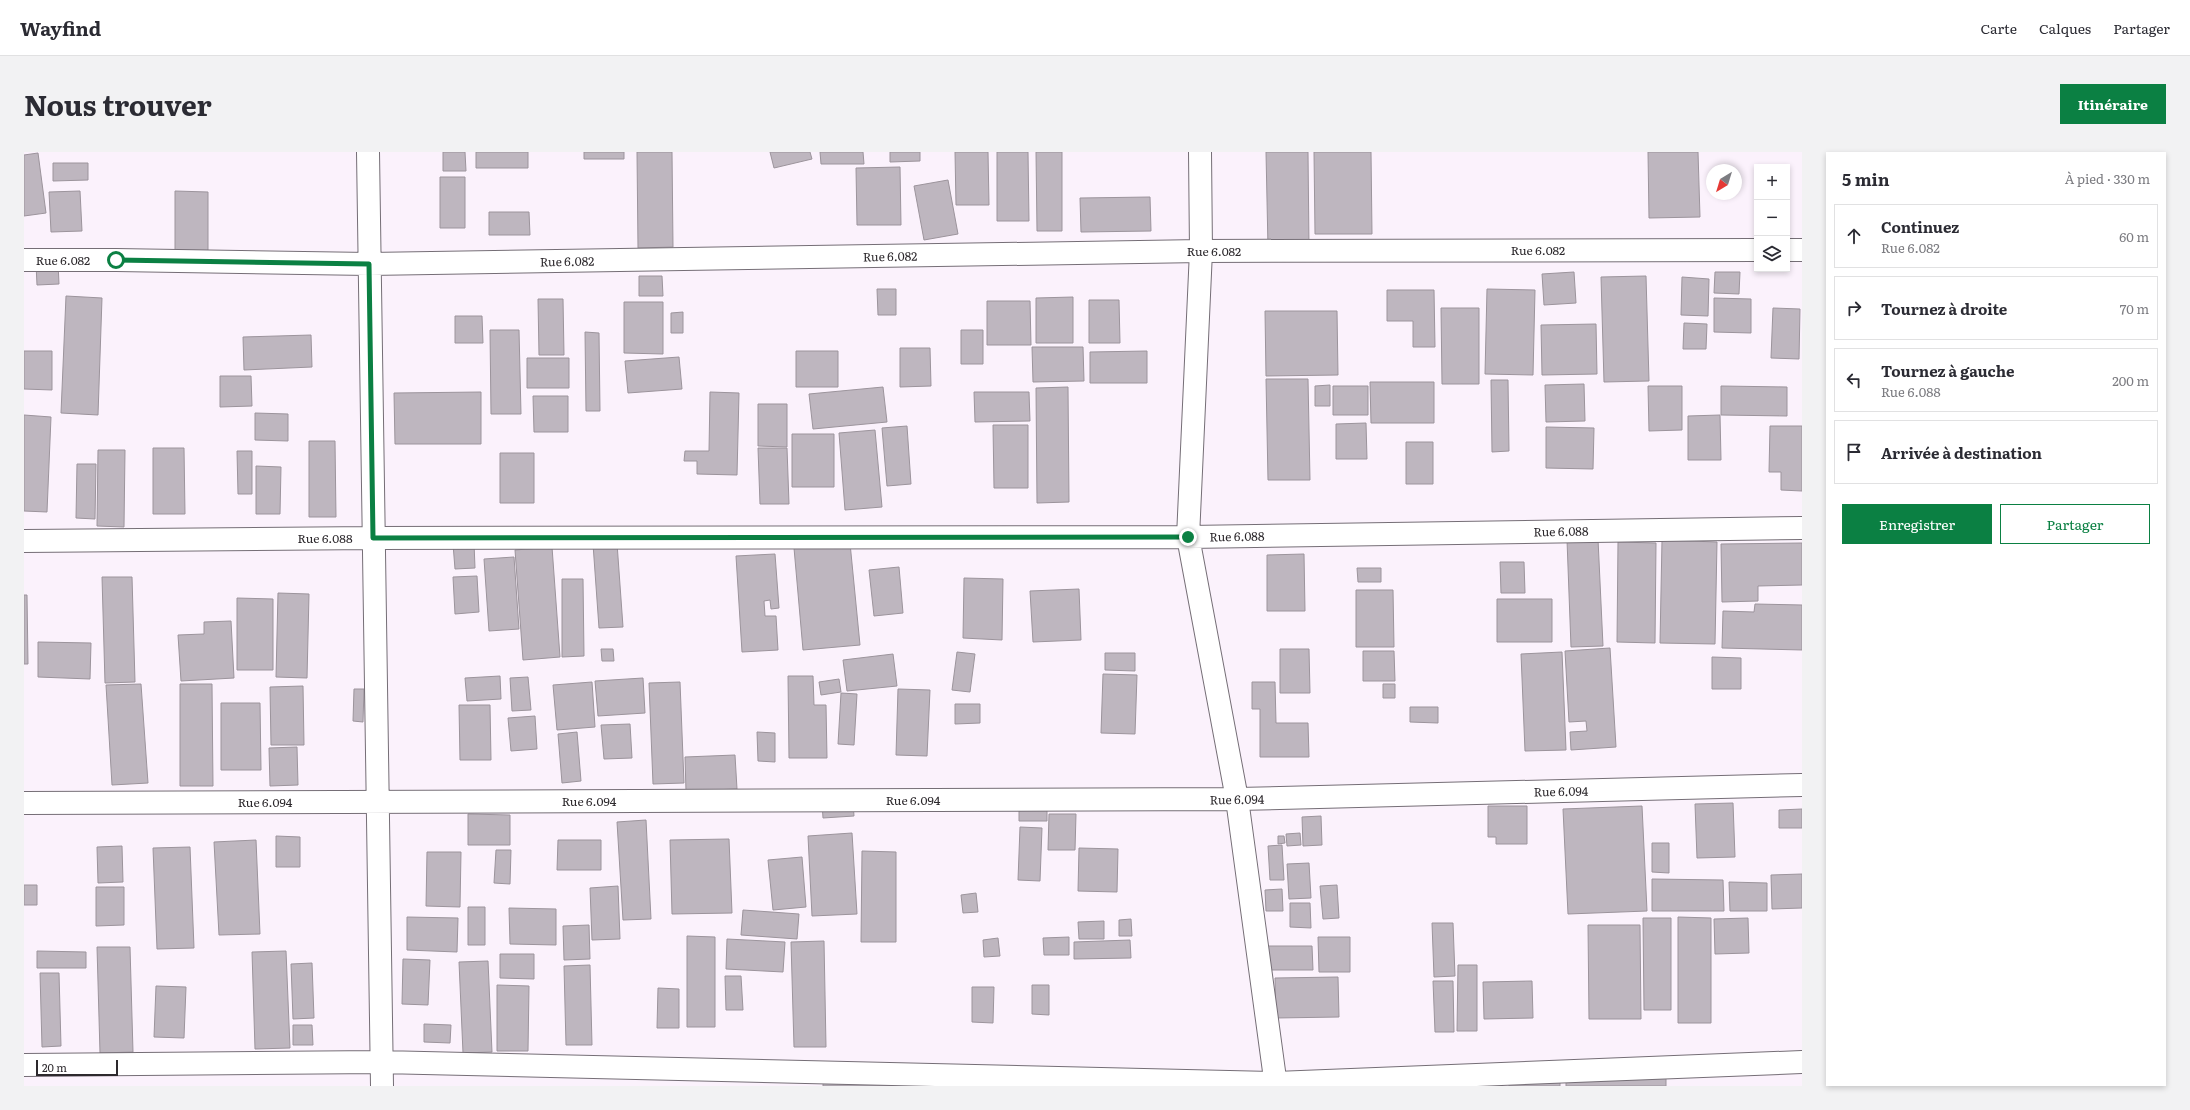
<!DOCTYPE html>
<html lang="fr">
<meta charset="utf-8">
<style>
:root{--surface:#fff;--page:#f2f2f3;--text:#2b2b33;--muted:#7c7c81;--line:#e1e1e2;--accent:#0b8043}
body{margin:0;font-family:Literata,serif;background:var(--page);color:var(--text)}
.controls{position:absolute;right:12px;top:12px;display:grid;overflow:hidden;border-radius:0px;box-shadow:0 2px 6px #0003}
.controls button{width:36px;height:36px;display:grid;place-items:center;padding:0;border:0;border-bottom:1px solid var(--line);background:var(--surface);color:var(--text);font:20px sans-serif}
.compass{position:absolute;left:1682px;top:12px;width:36px;height:36px;border-radius:50%;background:var(--surface);box-shadow:0 2px 6px #0003;rotate:218deg}
.scale{position:absolute;left:12px;bottom:10px;width:82px;box-sizing:border-box;padding-left:4px;border:2px solid #2d292d;border-top:0;font-size:11px;line-height:14px;white-space:nowrap;color:#2d292d;-webkit-text-stroke:3px #fff;paint-order:stroke}
.stop{position:absolute;width:12px;height:12px;margin:-9px;border:3px solid #0b8043;border-radius:50%;background:#fff}
.stop.end{background:#0b8043;border-color:#fff;box-shadow:0 1px 4px #0008}
.list{margin:0;padding:0;list-style:none}
h2{display:flex;justify-content:space-between;align-items:center;height:52px;margin:0;padding:0 16px;font-size:17px}
h2 small{font-size:13px;font-weight:400;color:var(--muted)}
.list li{display:grid;grid-template-columns:26px 1fr auto;gap:12px;align-items:center;box-sizing:border-box;height:64px;margin:0 8px 8px;padding:0 8px;border:1px solid var(--line);border-radius:0px}
.list b{display:block;font-size:15px;white-space:nowrap}
.list p{margin:0;font-size:13px;white-space:nowrap;color:var(--muted)}
.list em{font-size:13px;font-style:normal;color:var(--muted)}
.actions{display:flex;gap:8px;padding:12px 16px}
.actions a{flex:1;padding:9px 0;border:1px solid var(--accent);border-radius:0px;text-align:center;font-size:14px;color:var(--accent)}
.actions .main{background:var(--accent);color:#fff}
.icon{flex:none;width:22px;height:22px;fill:none;stroke:currentColor;stroke-width:2;stroke-linecap:round;stroke-linejoin:round}
.map{position:relative;flex:none;width:1778px;height:934px;overflow:hidden;border-radius:0px}
header{display:flex;align-items:center;gap:24px;box-sizing:border-box;height:56px;padding:0 20px;background:var(--surface);border-bottom:1px solid var(--line)}
header strong{font-size:19px}
nav{display:flex;gap:22px;margin-inline-start:auto;font-size:14px}
.intro{display:flex;align-items:center;justify-content:space-between;box-sizing:border-box;height:96px;padding:0 24px}
h1{margin:0;font-size:28px}
.button{padding:10px 18px;border-radius:0px;background:var(--accent);color:#fff;font-size:14px;font-weight:700}
main{display:flex;gap:24px;padding:0 24px}
aside{flex:1;background:var(--surface);border-radius:0px;box-shadow:0 2px 6px #0003}
.map>svg:first-child{display:block}
.building{fill:#beb6bf;stroke:#9c949c}
.lines{fill:none;stroke-linecap:round;stroke-linejoin:round}
.minor-casing{stroke:#756e76;stroke-width:24}
.minor{stroke:#fff;stroke-width:22}
.route{stroke:#0b8043;stroke-width:5}
.labels{text-anchor:middle;dominant-baseline:central;stroke-width:4;stroke-linejoin:round;paint-order:stroke}
.street-label{font-size:12px;fill:#2d292d;stroke:#fff}
</style>
<header>
<strong>Wayfind</strong>
<nav><a>Carte</a><a>Calques</a><a>Partager</a></nav>
</header>
<div class="intro"><h1>Nous trouver</h1><a class="button">Itinéraire</a></div>
<main>
<div class="map">
<svg width="1778" height="934" viewBox="0 0 1778 934">
<rect width="100%" height="100%" fill="#fbf2fc"/>
<!-- building -->
<path class="building" d="M419 0H441L442 19H419Z
M452 0H504V16H452Z
M560 0H600V7H560Z
M613 0H648L649 95 614 96Z
M746 0H786L788 7 750 16Z
M796 0H839L840 12H797Z
M866 0H896V9L866 10Z
M931 0H964L965 53H932Z
M973 0H1004L1005 69H973Z
M1012 0H1038V79H1013Z
M1242 0H1284L1285 96H1244Z
M1290 0H1347L1348 82H1291Z
M1624 0H1674L1676 65 1625 66Z
M14 1 22 61 0 64V3Z
M29 11H64V28L29 29Z
M876 15 877 73H833L832 16Z
M416 25H441V76H416Z
M924 28 934 82 900 88 890 34Z
M56 39 58 79 27 80 25 40Z
M151 39 184 40V104H151Z
M1126 45 1127 79 1057 80 1056 46Z
M465 60H505L506 83H465Z
M34 111 35 132 13 133 12 112Z
M1550 120 1552 151 1520 153 1518 122Z
M1691 120H1716L1715 142 1690 141Z
M615 124H638L639 144H615Z
M1622 124 1625 229 1580 230 1577 125Z
M1658 125 1685 127 1684 164 1657 163Z
M853 137H872V163H854Z
M1463 137 1511 138 1509 223 1461 222Z
M1363 138H1410L1411 195H1389V169H1363Z
M42 144 78 146 74 263 37 261Z
M1049 145V191H1012V146Z
M1690 146 1727 147V181L1690 180Z
M514 147H539L540 203H515Z
M1065 148H1095L1096 191H1065Z
M963 149H1006L1007 193H963Z
M600 150H639V202L600 201Z
M1417 156H1455V232H1418Z
M1749 156 1776 157 1775 207 1747 206Z
M1241 159H1313L1314 223 1242 224Z
M659 160V181H647V161Z
M431 164H458L459 191H431Z
M1660 171 1683 172 1682 197H1659Z
M1572 172 1573 222 1518 223 1517 173Z
M466 178H495L497 262H467Z
M937 178H959V212H937Z
M561 180 575 181 576 259H562Z
M287 183 288 215 220 218 219 185Z
M1008 195H1059L1060 229 1009 230Z
M876 196H906L907 234 876 235Z
M0 199H28V238L0 237Z
M772 199H814V235H772Z
M1123 199V231H1066V200Z
M655 205 658 237 604 241 601 209Z
M503 206H545V236H503Z
M196 224H227L228 254 196 255Z
M1242 227H1284L1286 328H1244Z
M1467 228H1484L1485 299 1468 300Z
M1346 230H1410V271H1347Z
M1560 232 1561 269 1522 270 1521 233Z
M1306 233V254H1291V234Z
M1309 234H1344V263H1309Z
M1624 234H1658V278L1625 279Z
M1697 234 1763 235V264L1697 263Z
M859 235 863 270 789 277 785 242Z
M1044 235 1045 350 1013 351 1012 236Z
M457 240V292H371L370 241Z
M686 240 715 241 713 323 673 322V309H660L661 299H685Z
M950 240H1005L1006 269 951 270Z
M509 244H544V280H510Z
M734 252H763V295L734 294Z
M231 261 264 262V289L231 288Z
M0 263 27 265 23 360 0 359Z
M1696 263 1697 308H1664V264Z
M1342 271 1343 307H1312V272Z
M969 273H1004V336H970Z
M883 274 887 332 863 334 858 276Z
M1746 274H1778V339L1757 338V320H1745Z
M1522 275 1570 276 1569 317 1522 316Z
M851 278 858 355 821 358 815 281Z
M768 282H810V335H768Z
M285 289H311L312 365H285Z
M1382 290H1409V332H1382Z
M129 296H160L161 362H129Z
M734 296H763L765 352H736Z
M74 298H101L100 375 73 374Z
M213 299H228V342H214Z
M476 301H510V351H476Z
M53 312H72L71 367 52 366Z
M232 314 257 315 256 362H232Z
M1574 387 1579 494 1547 495 1543 388Z
M1638 388 1693 390 1691 492 1636 491Z
M1594 390 1632 391 1631 491 1593 490Z
M450 391 451 416 431 417 429 392Z
M593 391 599 475 575 476 569 392Z
M826 391 836 493 779 498 770 396Z
M1778 391V433L1734 434V449L1698 450 1697 392Z
M528 395 536 505 499 508 491 398Z
M751 402 755 456 747 457 746 448 740 449 741 464H752L754 498 718 500 712 404Z
M1280 402 1281 459H1243V403Z
M490 405 495 477 465 479 460 407Z
M1476 410H1500L1501 441H1477Z
M875 415 879 461 850 464 845 418Z
M1333 416H1357V430H1334Z
M453 424 455 460 431 462 429 425Z
M78 425H108L111 530 81 531Z
M940 426 979 427 978 488 939 486Z
M538 427H559L560 504 538 505Z
M1055 437 1057 488 1009 490 1006 439Z
M1332 438H1369L1370 495H1332Z
M254 441 285 442 283 526 252 525Z
M0 443H3L4 512H0Z
M213 446 249 447V518H213Z
M1473 447H1528V490H1473Z
M1731 452 1778 453V498L1698 496 1699 459 1730 460Z
M207 469 210 526 157 529 154 483 180 482V470Z
M14 490 67 491 66 527 14 525Z
M1586 496 1592 595 1547 598 1546 580 1563 579 1562 569 1545 570 1541 499Z
M577 497H589L590 509H578Z
M1256 497H1285L1286 541H1256Z
M1339 499H1370L1371 529H1339Z
M933 500 951 502 946 540 928 538Z
M1538 500 1542 598 1501 599 1497 502Z
M1081 501H1111V519L1081 518Z
M869 502 873 534 823 539 819 508Z
M1688 505 1717 506V537H1688Z
M1079 522 1113 523 1111 582 1077 581Z
M476 524 477 547 443 549 441 526Z
M764 524H789L790 553H802L803 606H765Z
M504 525 507 558 488 559 486 526Z
M619 526 621 561 574 564 571 529Z
M815 527 817 540 797 543 795 530Z
M568 530 571 575 533 578 529 533Z
M656 530 660 631 629 632 625 531Z
M1228 530H1251L1252 571H1284L1285 605H1236V557H1228Z
M117 532 124 631 88 633 82 533Z
M156 532H188L189 634H156Z
M1359 532H1371V546H1359Z
M279 534 280 593H247L246 535Z
M330 537H340L339 570 329 569Z
M874 537 906 538 903 604 872 603Z
M817 541 833 542 830 593 814 592Z
M197 551H236L237 618H197Z
M931 552H956V571L931 572Z
M435 553H466L467 608H436Z
M1386 555H1414V571L1386 570Z
M511 564 513 597 487 599 484 566Z
M606 572 608 606 580 607 577 573Z
M553 580 557 629 538 631 534 582Z
M733 580 751 581V610L734 609Z
M273 595 274 633 246 634 245 596Z
M711 603 713 637 662 639 661 605Z
M829 650 830 664 799 666 798 651Z
M1709 651 1711 705 1673 706 1671 652Z
M1464 654H1503V692H1472V685H1464Z
M1618 654 1623 759 1544 762 1539 657Z
M1023 656V669H995V657Z
M1778 657V676H1755V658Z
M444 662 486 663V693H444Z
M1025 662H1052L1051 698H1024Z
M1297 664 1298 693 1279 694 1278 665Z
M622 668 627 767 599 768 593 670Z
M996 675 1018 676 1016 729 994 728Z
M828 681 833 762 788 764 784 684Z
M1276 681 1277 693 1263 694 1262 682Z
M252 684 276 685V715H252Z
M1254 684H1260L1261 691 1254 692Z
M705 687 708 761 648 762 646 688Z
M232 688 236 782 195 783 190 690Z
M534 688H577V718H533Z
M1628 691H1645V721L1628 720Z
M1258 693 1260 728H1246L1244 694Z
M98 694 99 730 74 731 73 695Z
M166 695 170 796 133 797 129 696Z
M1055 696 1094 697 1093 740 1054 739Z
M472 698H487L486 732 470 731Z
M838 699 872 700V790H837Z
M403 700H437L436 755 402 754Z
M778 705 782 755 749 758 744 708Z
M1285 711 1287 746 1265 747 1263 712Z
M1778 722V756L1748 757 1747 723Z
M1628 727 1699 728 1700 759H1628Z
M1705 730 1743 731V759H1706Z
M0 733H13V753H0Z
M1313 733 1315 766 1299 767 1296 734Z
M594 734 596 787 568 788 566 736Z
M72 735H100V773L72 774Z
M1258 737 1259 759H1242L1241 738Z
M952 741 954 760 939 761 937 743Z
M1266 751H1286L1287 776 1266 775Z
M444 755H461V793H444Z
M485 756 532 757V793L486 792Z
M719 758 775 762 773 787 717 783Z
M383 765 434 766 433 800 383 798Z
M1654 765 1687 766V871H1654Z
M1619 766H1647V858H1620Z
M1724 766 1725 801 1691 802 1690 767Z
M1107 767 1108 784H1095V768Z
M1080 769V787H1055L1054 770Z
M1408 771H1429L1431 824 1410 825Z
M565 773 566 807 540 808 539 774Z
M1564 773H1616L1617 867H1565Z
M663 784 691 785V875H663Z
M1045 785V803H1020L1019 786Z
M1294 785H1326V820H1295Z
M974 786 976 804 960 805 959 788Z
M703 787 761 790 759 820 702 817Z
M1106 788 1107 806 1050 807V790Z
M800 789 802 895H770L767 790Z
M1241 794H1288L1289 818H1242Z
M73 795H106L109 900 76 901Z
M13 799 62 800V816H13Z
M262 799 266 896 231 897 228 800Z
M476 802H510V827L476 826Z
M379 807 406 808 404 853 378 852Z
M464 809 468 900 439 901 435 810Z
M288 811 290 866 269 867 267 812Z
M566 813 568 893H542L540 814Z
M1434 813H1453V879H1433Z
M16 821H35L37 894 18 895Z
M701 824H717L719 858H702Z
M1314 825 1315 865 1252 866 1251 826Z
M1409 829H1429L1430 880H1411Z
M1508 829 1509 866 1460 867 1459 830Z
M473 833 505 834 504 899H473Z
M1008 833H1025V863L1008 862Z
M132 834 162 835 160 886 130 885Z
M948 835H970L969 871 948 870Z
M634 836 655 837V876H633Z
M400 872 427 873 426 891 400 890Z
M269 873H288L289 893H269Z
M1542 915 1642 918V934H1542Z
M1536 919V934H1485V925Z
M799 930H867V934H799Z"/>
<g class="lines">
<!-- minor casing -->
<g class="minor-casing">
<path id="minor" d="M344 0 358 934
M1176 0 1177 99 1164 385 1213 647 1252 934
M1763 98H1778
M0 108H92L345 112 1177 99 1733 98
M0 389 349 386 1164 385 1778 376
M0 651 1213 647 1778 633
M0 913 357 910 1252 931 1778 910"/>
</g>
<!-- minor -->
<use href="#minor" class="minor"/>
</g>
<g class="lines">
<!-- route -->
<path class="route" d="M92 108 345 112 349 386 1164 385"/>
</g>
<g class="labels">
<!-- street labels -->
<g class="street-label">
<text x="1514" y="98">Rue 6.082</text>
<text x="1190" y="99">Rue 6.082</text>
<text transform="translate(866 104) rotate(-1)">Rue 6.082</text>
<text x="39" y="108">Rue 6.082</text>
<text transform="translate(543 109) rotate(-1)">Rue 6.082</text>
<text transform="translate(1537 379) rotate(-1)">Rue 6.088</text>
<text transform="translate(1213 384) rotate(-1)">Rue 6.088</text>
<text x="301" y="386">Rue 6.088</text>
<text transform="translate(1537 639) rotate(-1)">Rue 6.094</text>
<text transform="translate(1213 647) rotate(-1)">Rue 6.094</text>
<text x="889" y="648">Rue 6.094</text>
<text x="565" y="649">Rue 6.094</text>
<text x="241" y="650">Rue 6.094</text>
</g>
</g>
</svg>
<div class="controls">
<button>+</button>
<button>−</button>
<button><svg class="icon" aria-label="layers" viewBox="0 0 24 24"><path d="M12 4l9 5-9 5-9-5zM3 14l9 5 9-5"/></svg></button>
</div>
<svg class="compass" viewBox="-18 -18 36 36"><path d="M0-13l5 13h-10z" fill="#e53935"/><path d="M0 13l5-13h-10z" fill="#7c7c81"/></svg>
<div class="scale">20 m</div>
<div class="stop" style="left:92px;top:108px"></div>
<div class="stop end" style="left:1164px;top:385px"></div>
</div>
<aside>
<h2>5 min<small>À pied · 330 m</small></h2>
<ul class="list">
<li><svg class="icon" aria-label="ahead" viewBox="0 0 24 24"><path d="M12 20V5M6 11l6-6 6 6"/></svg><div><b>Continuez</b><p>Rue 6.082</p></div><em>60 m</em></li>
<li><svg class="icon" aria-label="right" viewBox="0 0 24 24"><path d="M7 20v-9h11M14 6l5 5-5 5"/></svg><div><b>Tournez à droite</b></div><em>70 m</em></li>
<li><svg class="icon" aria-label="left" viewBox="0 0 24 24"><path d="M17 20v-9H6M10 6l-5 5 5 5"/></svg><div><b>Tournez à gauche</b><p>Rue 6.088</p></div><em>200 m</em></li>
<li><svg class="icon" aria-label="arrive" viewBox="0 0 24 24"><path d="M6 21V4h12l-3 4 3 4H6"/></svg><div><b>Arrivée à destination</b></div></li>
</ul>
<div class="actions"><a class="main">Enregistrer</a><a>Partager</a></div>
</aside>
</main>
